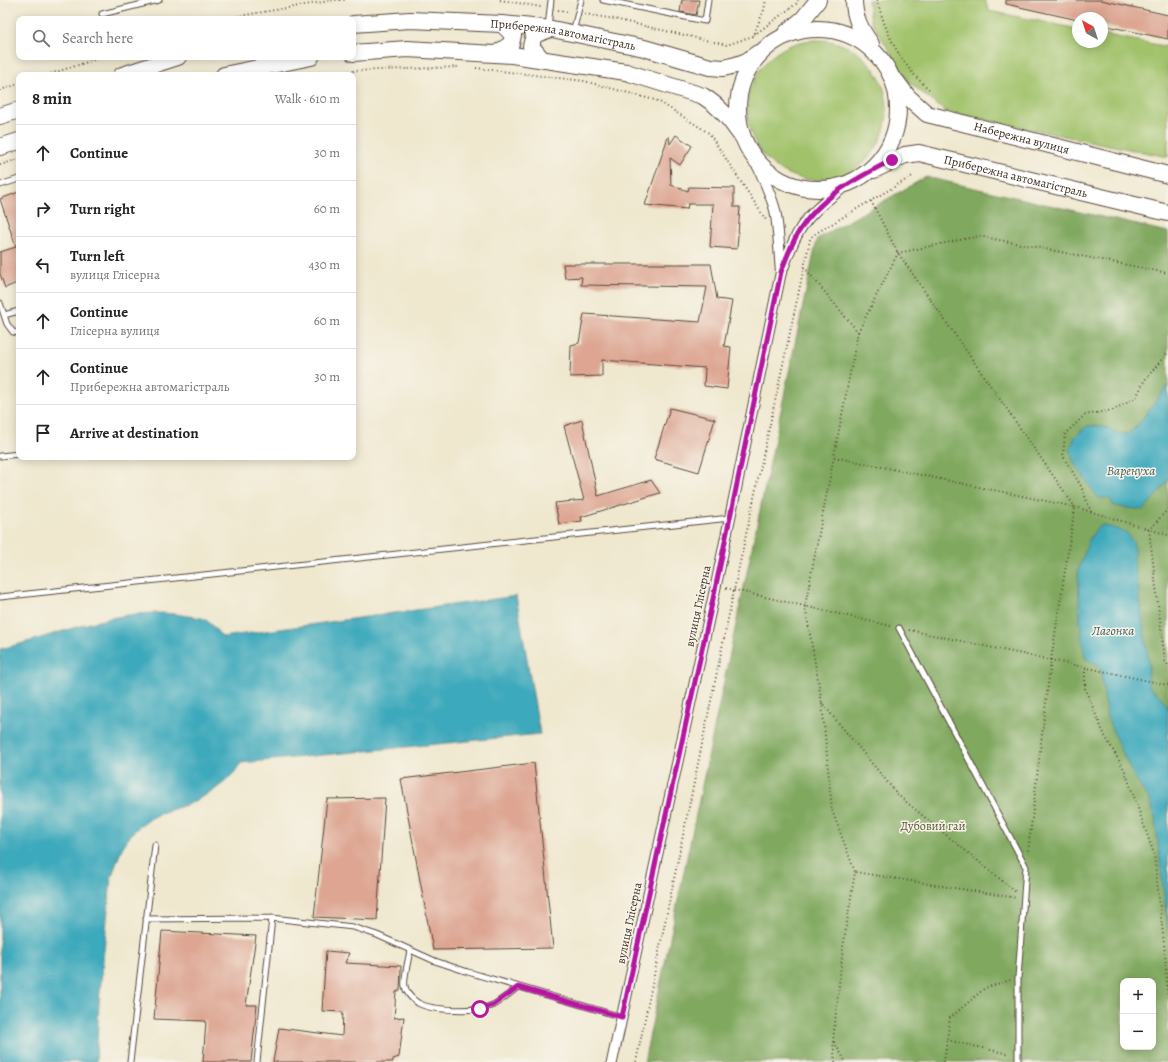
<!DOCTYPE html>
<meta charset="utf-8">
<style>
:root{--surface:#fff;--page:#f6f6f6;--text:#222;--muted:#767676;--line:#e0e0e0}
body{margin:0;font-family:Alegreya,serif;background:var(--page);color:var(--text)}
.controls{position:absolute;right:12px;bottom:12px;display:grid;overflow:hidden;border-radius:8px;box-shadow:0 2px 10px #0003}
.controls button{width:36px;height:36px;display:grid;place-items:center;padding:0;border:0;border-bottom:1px solid var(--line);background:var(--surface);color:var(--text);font:20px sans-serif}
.compass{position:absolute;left:1072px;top:12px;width:36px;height:36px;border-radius:50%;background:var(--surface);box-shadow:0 2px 10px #0003;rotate:321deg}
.stop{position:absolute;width:12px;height:12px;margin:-9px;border:3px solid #b5179e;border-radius:50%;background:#fff}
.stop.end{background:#b5179e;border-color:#fff;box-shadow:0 1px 4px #0008}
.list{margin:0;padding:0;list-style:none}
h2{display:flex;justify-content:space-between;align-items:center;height:52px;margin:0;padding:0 16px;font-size:17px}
h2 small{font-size:13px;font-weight:400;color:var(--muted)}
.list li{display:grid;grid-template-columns:26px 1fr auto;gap:12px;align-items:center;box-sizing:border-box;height:56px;padding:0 16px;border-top:1px solid var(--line)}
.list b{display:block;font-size:15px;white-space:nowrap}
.list p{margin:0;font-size:13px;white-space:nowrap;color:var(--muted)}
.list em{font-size:13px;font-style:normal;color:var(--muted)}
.icon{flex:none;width:22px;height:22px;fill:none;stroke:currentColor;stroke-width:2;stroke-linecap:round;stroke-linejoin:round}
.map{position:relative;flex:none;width:1168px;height:1062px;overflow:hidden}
.search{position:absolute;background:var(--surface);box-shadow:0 2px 10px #0003;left:16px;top:16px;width:340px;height:44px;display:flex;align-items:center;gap:10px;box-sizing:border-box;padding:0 14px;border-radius:8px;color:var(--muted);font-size:15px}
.panel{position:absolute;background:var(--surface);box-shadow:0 2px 10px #0003;left:16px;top:72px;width:340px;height:388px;border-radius:8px}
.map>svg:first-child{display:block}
.green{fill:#a1c26b;stroke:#6e7644}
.forest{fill:#80a85f;stroke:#5e693e;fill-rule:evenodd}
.water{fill:#3ca9bc;stroke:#3c6a6d}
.building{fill:#dda592}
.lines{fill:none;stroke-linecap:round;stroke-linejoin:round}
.lane-casing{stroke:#564639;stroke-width:7}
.street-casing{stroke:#564639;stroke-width:12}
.primary-casing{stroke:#564639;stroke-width:18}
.path{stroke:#564639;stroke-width:2;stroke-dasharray:1 3;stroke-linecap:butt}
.lane{stroke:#fff;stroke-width:5}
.street{stroke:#fff;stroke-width:10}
.primary{stroke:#fff;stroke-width:16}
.route{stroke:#b5179e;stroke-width:5}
.labels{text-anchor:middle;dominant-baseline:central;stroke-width:3;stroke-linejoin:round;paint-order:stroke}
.street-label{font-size:12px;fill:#3b2a1e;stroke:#f7f3e8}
.park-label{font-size:12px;fill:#5a5835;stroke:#f7f3e8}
.water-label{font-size:13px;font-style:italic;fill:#3b5d5d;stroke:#f7f3e8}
</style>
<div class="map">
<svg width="1168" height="1062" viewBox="0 0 1168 1062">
<rect width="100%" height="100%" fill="#f7f3e8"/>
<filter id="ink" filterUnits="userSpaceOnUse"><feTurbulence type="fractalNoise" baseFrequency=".025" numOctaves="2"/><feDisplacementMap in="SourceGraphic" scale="8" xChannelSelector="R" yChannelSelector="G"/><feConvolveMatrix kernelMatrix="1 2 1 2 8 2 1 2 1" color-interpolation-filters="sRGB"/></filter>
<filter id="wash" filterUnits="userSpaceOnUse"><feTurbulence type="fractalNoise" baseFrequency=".012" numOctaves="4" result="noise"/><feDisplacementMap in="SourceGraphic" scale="16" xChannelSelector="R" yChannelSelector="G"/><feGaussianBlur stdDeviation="0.9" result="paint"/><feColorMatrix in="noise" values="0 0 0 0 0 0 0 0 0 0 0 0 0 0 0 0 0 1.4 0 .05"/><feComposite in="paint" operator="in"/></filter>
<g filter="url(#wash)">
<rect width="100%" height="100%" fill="#efe8cf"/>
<!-- green -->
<path class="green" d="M868 0H985L989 11 1078 29V42H1102V34L1168 47V157L946 112 909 82 871 21Z
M747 110a70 70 0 1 1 140 0a70 70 0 1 1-140 0Z"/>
<!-- forest -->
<path class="forest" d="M926 177 1168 232V1062H644L817 239ZM1123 981H1153V1047H1123Z"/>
<!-- water -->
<path class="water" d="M1168 385V481L1144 510 1114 506 1109 498H1098L1073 461 1070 448 1075 437 1087 426H1102L1117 433 1128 434 1137 426Z
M1103 525 1126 532 1134 543V560L1149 664 1148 686 1163 699 1168 708V929L1155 818 1150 800 1135 779 1116 739 1107 717 1100 666 1085 658 1080 621 1078 571 1089 540 1097 528Z
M516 596 540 734 241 763 231 777 213 791 189 804 161 813 146 821 133 832 122 848 111 878 99 1002 96 1062H0V649C62 635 123 603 188 616 193 617 202 617 206 620 212 624 217 632 223 637Z"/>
<g id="blocks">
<!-- building -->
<path class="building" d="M682 0H699L696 15 680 12Z
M1006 0H1101L1168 15V39L1102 25V18H1078V20L1006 4Z
M676 135 692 146 680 165 670 158 671 185 688 191 689 187 734 188V207H740L737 249 710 247 713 204H688L687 209 645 205 668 137H669L670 144Z
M19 192V282L5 288 0 274V252L16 247 0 199Z
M563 264H711L717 299 732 301 724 346 731 347 727 389 704 386 705 368 602 360V376L570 377 571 345 579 343 584 314 700 322 707 287 581 285 582 277 565 278Z
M670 408 715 419 699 472 654 459Z
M582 420 598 496 651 480 660 493 581 517 582 521 559 524 555 503 584 500 564 426Z
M534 763 553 948 433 950 401 779Z
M385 798 377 920 314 917 327 799Z
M162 931 256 936 246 1005H257L251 1062H203L206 1021 154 1019Z
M326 951 349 953 345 963 401 966 400 990 396 992 394 1018 404 1017 399 1057 393 1059V1062H273L279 1028 342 1036 343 1012 322 1011Z"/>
</g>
</g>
<g filter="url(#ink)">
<use href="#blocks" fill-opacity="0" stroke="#564639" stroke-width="1"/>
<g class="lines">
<!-- lane casing -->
<g class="lane-casing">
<path id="lane" d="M603 0 705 21 708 0
M102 14 159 0
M548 27 551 0
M573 32 581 0
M0 185 19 179
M0 303 7 324 13 332 19 333
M4 315 19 311
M0 456 19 454
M0 597 730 518
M899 628 1026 867 1018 978V1062
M146 919 272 918 353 927 377 935 435 961 468 972 622 1017
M410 950C409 958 403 980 405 986 406 993 412 999 418 1003 432 1011 479 1012 493 1005 502 1000 510 993 518 987
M130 1062 155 845
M257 1062 272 918"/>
</g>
<!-- street casing -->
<g class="street-casing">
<path id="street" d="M782 271C787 258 791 245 798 233 809 212 830 198 849 183
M612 1062 716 585 781 272C779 252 779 230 775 210 770 191 761 174 754 157"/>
</g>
<!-- primary casing -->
<g class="primary-casing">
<g id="primary">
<path d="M854 0C854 18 861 30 871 44"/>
<path id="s1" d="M353 24 410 20 502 24 552 29 644 48 710 67 723 68 736 65 747 61 758 53"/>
<circle cx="818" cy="109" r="80"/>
<path d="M786 33 803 19 818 0"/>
<path d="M353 53 407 49 512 55 626 72 703 96C719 106 729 118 740 134"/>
<path d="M496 54 511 44 513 35 502 24"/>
<path d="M541 58 531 46 534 35 550 29"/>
<path d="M122 75 178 57"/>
<path d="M224 75 311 57"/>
<path id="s2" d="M896 81 908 97 927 114 1168 175"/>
<path d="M0 116 19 110"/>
<path d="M0 147 19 141"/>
<path id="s3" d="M874 170 905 155 919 153 1168 213"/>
</g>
</g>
<!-- path -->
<path class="path" d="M500 0 541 7
M877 0C886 34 901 66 929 89
M558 10 569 12
M585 14 614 19 727 45 753 36 764 10 766 0
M221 19 335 0H347
M754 35 796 4 798 0
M476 68 584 81 658 101 709 133 766 220
M47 75 103 57
M329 75 352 71 459 67
M0 90 19 84
M0 165 19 159
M871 201 898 253 1075 507 1168 535
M804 267 858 332 805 606 822 703 899 796 1017 893
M858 332 898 253 979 236 1168 273
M834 457 1075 507 1051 660 1028 852
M1168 509 1149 530 1165 661 1168 665
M1091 512 1081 486 1063 456 1065 434 1085 415 1113 410 1136 398 1144 381 1168 352
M726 588 891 626
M909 630 1168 685
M1085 668V689L1105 736 1125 771 1154 854 1165 953 1168 998
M822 703 832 810 855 872
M947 1040 1009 1054
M834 1042 846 1062
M636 1062 734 590 810 240 813 235 914 175
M835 1062 833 1041 843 947 855 872 1017 898
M944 1062 950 1018 985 988 1010 980"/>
<!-- lane -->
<use href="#lane" class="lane"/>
<!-- street -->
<use href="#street" class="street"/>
<!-- primary -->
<use href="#primary" class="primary"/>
</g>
</g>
<g class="lines" filter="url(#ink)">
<!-- route -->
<path class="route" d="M480 1009 493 1005 518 987 622 1017 716 585 781 272C786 259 791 245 798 233 819 197 857 178 892 160"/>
</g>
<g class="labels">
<!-- street labels -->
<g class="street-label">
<text stroke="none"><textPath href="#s1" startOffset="211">Прибережна автомагістраль</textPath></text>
<text stroke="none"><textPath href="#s2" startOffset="143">Набережна вулиця</textPath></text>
<text stroke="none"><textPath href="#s3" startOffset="148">Прибережна автомагістраль</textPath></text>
<text transform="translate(698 606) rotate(-78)">вулиця Глісерна</text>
<text transform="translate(629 923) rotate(-78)">вулиця Глісерна</text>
</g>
<!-- park labels -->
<g class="park-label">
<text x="933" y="826">Дубовий гай</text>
</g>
<!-- water labels -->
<g class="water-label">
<text x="1131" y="470">Варенуха</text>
<text x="1113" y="630">Лагонка</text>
</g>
</g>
</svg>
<div class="controls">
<button>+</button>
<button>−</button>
</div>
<svg class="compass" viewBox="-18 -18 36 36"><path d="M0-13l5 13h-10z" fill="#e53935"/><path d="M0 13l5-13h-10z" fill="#767676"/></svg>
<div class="stop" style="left:480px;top:1009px"></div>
<div class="stop end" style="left:892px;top:160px"></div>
<div class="search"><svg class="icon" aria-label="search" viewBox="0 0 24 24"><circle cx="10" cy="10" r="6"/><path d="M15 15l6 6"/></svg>Search here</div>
<section class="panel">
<h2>8 min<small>Walk · 610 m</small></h2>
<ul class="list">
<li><svg class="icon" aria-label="ahead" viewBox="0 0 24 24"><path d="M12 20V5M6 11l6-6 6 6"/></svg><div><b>Continue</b></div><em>30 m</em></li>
<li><svg class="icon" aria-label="right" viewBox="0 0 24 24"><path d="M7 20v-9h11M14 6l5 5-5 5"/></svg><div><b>Turn right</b></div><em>60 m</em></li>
<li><svg class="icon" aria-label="left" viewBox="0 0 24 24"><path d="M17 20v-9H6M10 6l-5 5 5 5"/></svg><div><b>Turn left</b><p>вулиця Глісерна</p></div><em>430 m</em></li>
<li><svg class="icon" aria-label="ahead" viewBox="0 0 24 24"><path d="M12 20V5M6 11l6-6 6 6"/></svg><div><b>Continue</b><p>Глісерна вулиця</p></div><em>60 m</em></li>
<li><svg class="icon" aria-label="ahead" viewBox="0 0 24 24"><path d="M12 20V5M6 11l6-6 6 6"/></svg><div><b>Continue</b><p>Прибережна автомагістраль</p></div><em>30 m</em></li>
<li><svg class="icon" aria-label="arrive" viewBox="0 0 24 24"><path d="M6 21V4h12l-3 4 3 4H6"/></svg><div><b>Arrive at destination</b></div></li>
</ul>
</section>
</div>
